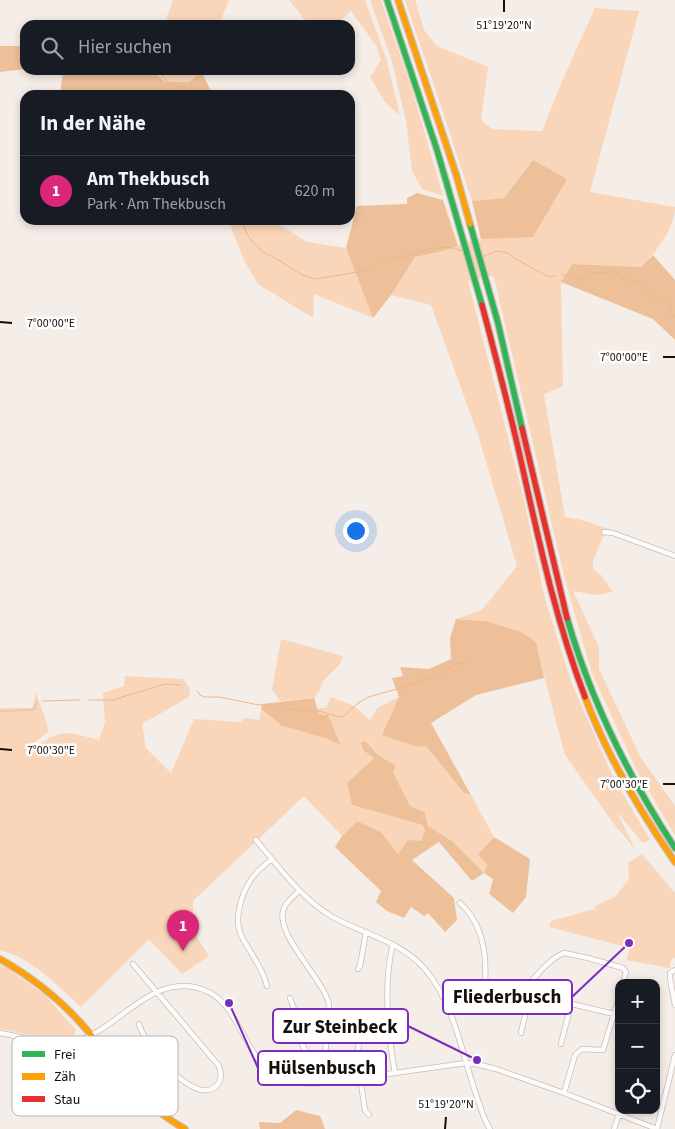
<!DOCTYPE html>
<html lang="de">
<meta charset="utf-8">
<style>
:root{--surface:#171b24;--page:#20242c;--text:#f1f3f6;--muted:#9ea1a6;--line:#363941;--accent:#db2777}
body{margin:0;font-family:"Source Sans 3",sans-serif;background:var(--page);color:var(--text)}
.controls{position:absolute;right:15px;bottom:15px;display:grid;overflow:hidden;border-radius:10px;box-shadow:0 2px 8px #0003}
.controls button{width:45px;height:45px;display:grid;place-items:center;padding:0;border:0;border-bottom:1px solid var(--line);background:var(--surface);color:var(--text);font:25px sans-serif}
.you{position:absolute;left:355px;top:530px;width:18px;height:18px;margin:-12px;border:4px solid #fff;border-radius:50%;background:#1a73e8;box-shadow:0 0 0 8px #1a73e833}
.badge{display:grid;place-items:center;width:32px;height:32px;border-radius:50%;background:var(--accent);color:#fff;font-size:16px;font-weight:700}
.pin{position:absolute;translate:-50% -41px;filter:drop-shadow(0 1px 2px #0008)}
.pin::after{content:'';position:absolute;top:26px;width:18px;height:15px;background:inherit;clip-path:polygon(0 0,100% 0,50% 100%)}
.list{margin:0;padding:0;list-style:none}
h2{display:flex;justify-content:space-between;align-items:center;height:65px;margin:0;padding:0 20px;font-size:21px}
h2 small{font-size:16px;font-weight:400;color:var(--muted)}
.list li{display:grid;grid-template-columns:32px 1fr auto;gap:15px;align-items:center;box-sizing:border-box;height:70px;padding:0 20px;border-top:1px solid var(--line)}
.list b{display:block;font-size:19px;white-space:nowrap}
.list p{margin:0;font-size:16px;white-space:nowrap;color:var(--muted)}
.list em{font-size:16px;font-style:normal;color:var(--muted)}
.icon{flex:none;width:28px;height:28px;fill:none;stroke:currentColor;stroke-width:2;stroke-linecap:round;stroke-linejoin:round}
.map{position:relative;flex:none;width:675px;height:1129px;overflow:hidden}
.search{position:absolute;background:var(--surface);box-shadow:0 2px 8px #0003;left:20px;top:20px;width:335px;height:55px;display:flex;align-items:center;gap:12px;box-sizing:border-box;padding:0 18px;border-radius:15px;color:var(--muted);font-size:19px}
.panel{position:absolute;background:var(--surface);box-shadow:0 2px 8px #0003;left:20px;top:90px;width:335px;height:135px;border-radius:15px}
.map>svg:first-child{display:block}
.green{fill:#f9d6ba}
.forest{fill:#eec099}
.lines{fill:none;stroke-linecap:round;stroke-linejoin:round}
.stream{stroke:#efb686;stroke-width:1}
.street-casing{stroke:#c6beb7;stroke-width:6}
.fast-casing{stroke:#c6beb7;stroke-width:8}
.slow-casing{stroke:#c6beb7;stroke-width:8}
.jam-casing{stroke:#c6beb7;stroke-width:8}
.street{stroke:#fefcfb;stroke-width:4.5}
.fast{stroke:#30b455;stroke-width:5.5}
.slow{stroke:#ff9f0a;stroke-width:5.5}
.jam{stroke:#e5322d;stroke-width:5.5}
.ticks{fill:none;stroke:#170f09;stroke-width:2}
.key{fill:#fff;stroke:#b9b7b5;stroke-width:1}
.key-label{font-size:14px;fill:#170f09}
.ticks-label{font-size:12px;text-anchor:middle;fill:#170f09;stroke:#fff;stroke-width:5;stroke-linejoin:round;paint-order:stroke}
.leader{fill:none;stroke:#7b2cbf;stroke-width:2}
.callout-dot{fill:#7b2cbf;stroke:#fff;stroke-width:2}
.callout{fill:#fff;stroke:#7b2cbf;stroke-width:2}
.callout-label{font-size:19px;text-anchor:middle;font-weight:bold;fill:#170f09}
</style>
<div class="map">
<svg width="675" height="1129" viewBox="0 0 675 1129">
<rect width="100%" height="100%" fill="#f5ede7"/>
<!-- green -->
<path class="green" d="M173 0H229L219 25H164Z
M289 0H365L387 61 400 116 385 102 370 77 381 60 377 47 351 11 335 25H309Z
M370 0H381L412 89 443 196 422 189 412 171 406 121 391 58Z
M405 0H415L424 30 437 46 488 67 481 120 492 129 542 131 563 79 595 8 639 11 590 192 675 207C675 227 656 253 641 267L572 264 561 283 563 386 544 394 565 517 582 520 614 531 613 535 609 534 603 537 593 561V569L601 575 613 592 595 595 573 591 599 647V669L640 756 675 806V835L637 771 592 673 565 580 494 277 490 276 468 281 524 500 545 599 572 684 613 777 650 840 643 843 617 812 635 849 614 824 565 755 535 642 519 631 486 621 456 619 482 610 517 566 479 438 431 305 391 295 415 257 439 252 475 239 533 236V160L504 198 472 201 435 88Z
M151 70H201L189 82H165Z
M228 220H272L307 242 346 248 373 318 314 294 313 318 258 284 244 260Z
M281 639 343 656 340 664 323 681 319 692 314 698 280 701 272 689Z
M125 676 183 679 190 688 189 697 142 724 146 748 171 773 194 719 240 722 245 718 259 720 261 709 282 726 325 738 341 745 328 715 319 714 317 708H326L331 697 354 706 370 720 377 708 399 697 418 747 426 746 464 793 471 795 494 837 478 854 487 865 484 873 452 841 428 826 425 812 410 806 392 773 396 766 377 754 367 741 362 742 374 758 347 783 352 805 424 825 425 831 421 841 398 854 381 832 357 821 342 836 304 796 193 901V931L209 956 182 974 149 939 81 1007C57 985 32 958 0 950V708H32L36 693C39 703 49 724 48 732L35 742 25 752 28 755C58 728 61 730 99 740L105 722 103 693 124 686Z
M642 854 675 893V958H672L669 968 626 960 630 948 549 927 551 921 594 909 597 910 593 907 616 896 629 879 628 863Z
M0 965 9 969 45 995 76 1030 74 1035 60 1041 0 1029Z"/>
<!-- forest -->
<path class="forest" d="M0 46H25V69L0 72Z
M63 70H151L165 82H189L201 71 213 95H60Z
M533 160 567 179 533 237 481 239 472 201 504 198Z
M417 193 443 200 458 246 439 252 415 257 391 295 373 318 346 248 357 206 407 204V198Z
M653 255 675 280V340L653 319 561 282 572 264 641 267Z
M456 619 486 621 519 631 536 642 544 678 476 695 431 723 471 795 464 793 426 746 418 747 382 735 399 697 392 678 403 676 400 667 429 669 451 659 450 638Z
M314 698 319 714 328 715 341 745 325 738 282 726 261 709 262 704Z
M366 741 377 754 396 766 393 773 410 806 425 812 428 826 452 841 484 873 487 865 478 854 494 837 530 859 526 897 513 913 489 894 493 879 484 873 472 881 439 842 412 860 454 898 457 920 445 932 428 913 424 916 411 907 404 918 387 911 376 902 381 891 335 847 342 836 357 821 381 832 398 854 408 840 421 841 425 831 423 825 352 805 347 783 374 758 363 750 361 742Z
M296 1110 320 1116 325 1129H260L259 1122 280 1123Z"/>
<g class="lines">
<!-- stream -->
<path class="stream" d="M132 70 136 72 141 71
M156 70C162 74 167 82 171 84 180 87 186 84 192 95
M242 220 247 234 254 244 263 252 277 259 302 275 316 279 369 270 374 265
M482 257 497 251 508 253 514 258 549 277 555 276
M379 262C388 258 396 258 406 256 423 251 448 241 465 253
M561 274 580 280 593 272 606 273 613 271 623 279 642 283 652 294 670 305 672 314 675 316
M197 691 200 695 205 697H219L259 705H277
M89 700H113L165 684 181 685
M42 701 80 700
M285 708 299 711H319L339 717 344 716 357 704 368 697 408 686 440 673 456 664 466 663
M0 711C12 712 22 709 34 710L37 702"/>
<!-- street casing -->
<g class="street-casing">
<path id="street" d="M604 532 613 533 675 556
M256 840C279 867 301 898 331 916 362 934 399 940 424 968 454 1002 461 1051 476 1094 480 1106 483 1118 490 1129
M299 891C294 896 287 901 284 908 273 933 323 978 329 1004L323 1083
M393 944C383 981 388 1035 395 1073
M133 964 219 1066C221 1072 222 1079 218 1084 197 1111 144 1044 139 1024
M358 969 360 966 366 932
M675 970 670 973V978L675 1005
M485 981 521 990 530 994 614 1014 603 1050 582 1049 575 1055 564 1093
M267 986C263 968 250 953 242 937 232 918 243 887 257 872 262 867 267 863 272 859
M521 990C529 988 530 982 535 977 543 968 553 957 564 953L588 958 623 968 626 972 623 983
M290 998 297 1017 295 1020 299 1028 297 1034 305 1050 303 1055 317 1083
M615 1011 619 997
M451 1012 485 981C487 951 482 923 460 903
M0 1033C16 1036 54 1046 68 1043 114 1036 144 978 194 987 255 998 232 1091 323 1083L466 1063 476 1064 496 1069 564 1093 657 1129
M521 1033 530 994
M561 1044 571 1004
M360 1077 365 1110 369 1115
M355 1078 359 1042 356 1037
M614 1129 619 1114
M657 1129 675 1055"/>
</g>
<!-- fast casing -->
<g class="fast-casing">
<path id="fast" d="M387 0 437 150 482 305
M470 224 498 323 522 428
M567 618C591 701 628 776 675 848"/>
</g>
<!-- slow casing -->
<g class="slow-casing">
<path id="slow" d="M398 0 456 174 470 224
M585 697C607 756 639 810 675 862
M0 959C35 979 66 1004 91 1035 121 1072 142 1105 185 1129"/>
</g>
<!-- jam casing -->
<g class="jam-casing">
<path id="jam" d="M482 305C495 354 508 403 519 452 538 536 554 616 585 697
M522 428 567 618"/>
</g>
<!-- street -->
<use href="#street" class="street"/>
<!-- fast -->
<use href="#fast" class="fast"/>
<!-- slow -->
<use href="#slow" class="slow"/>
<!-- jam -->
<use href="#jam" class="jam"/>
</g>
<!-- ticks -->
<path class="ticks" d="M504 12V0M0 322 12 323M663 357H675M0 749 12 750M663 784H675M445 1129 446 1117"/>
<!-- legend -->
<rect x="12" y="1036" width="166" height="80" rx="8" class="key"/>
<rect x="22" y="1051" width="23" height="6" fill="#30b455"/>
<rect x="22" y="1073" width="23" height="7" fill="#ff9f0a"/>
<rect x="22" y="1096" width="23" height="6" fill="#e5322d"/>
<g class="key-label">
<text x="54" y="1059">Frei</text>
<text x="54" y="1081">Zäh</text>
<text x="54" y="1104">Stau</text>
</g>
<g class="ticks-label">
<text x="504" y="29">51°19'20"N</text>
<text x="51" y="327">7°00'00"E</text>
<text x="624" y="361">7°00'00"E</text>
<text x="51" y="754">7°00'30"E</text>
<text x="624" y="788">7°00'30"E</text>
<text x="446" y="1108">51°19'20"N</text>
</g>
<!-- callouts -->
<path class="leader" d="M629 943L572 997M477 1060L408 1026M229 1003L258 1068"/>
<g class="callout-dot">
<circle cx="629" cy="943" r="5"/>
<circle cx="477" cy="1060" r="5"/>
<circle cx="229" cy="1003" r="5"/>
</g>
<g class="callout">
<rect x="443" y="980" width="129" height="34" rx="5"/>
<rect x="273" y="1009" width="135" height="34" rx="5"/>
<rect x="258" y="1051" width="128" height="34" rx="5"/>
</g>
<g class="callout-label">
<text x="507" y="1003">Fliederbusch</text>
<text x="340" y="1033">Zur Steinbeck</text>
<text x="322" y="1074">Hülsenbusch</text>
</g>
</svg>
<div class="controls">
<button>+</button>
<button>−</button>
<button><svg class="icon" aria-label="locate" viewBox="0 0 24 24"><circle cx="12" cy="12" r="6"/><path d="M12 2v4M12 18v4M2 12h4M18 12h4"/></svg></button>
</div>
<div class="you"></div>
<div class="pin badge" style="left:183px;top:951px">1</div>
<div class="search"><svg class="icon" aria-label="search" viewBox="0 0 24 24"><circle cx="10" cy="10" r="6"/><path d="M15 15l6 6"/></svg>Hier suchen</div>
<section class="panel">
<h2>In der Nähe<small></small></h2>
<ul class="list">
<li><span class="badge">1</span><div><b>Am Thekbusch</b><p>Park · Am Thekbusch</p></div><em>620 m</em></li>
</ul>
</section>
</div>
